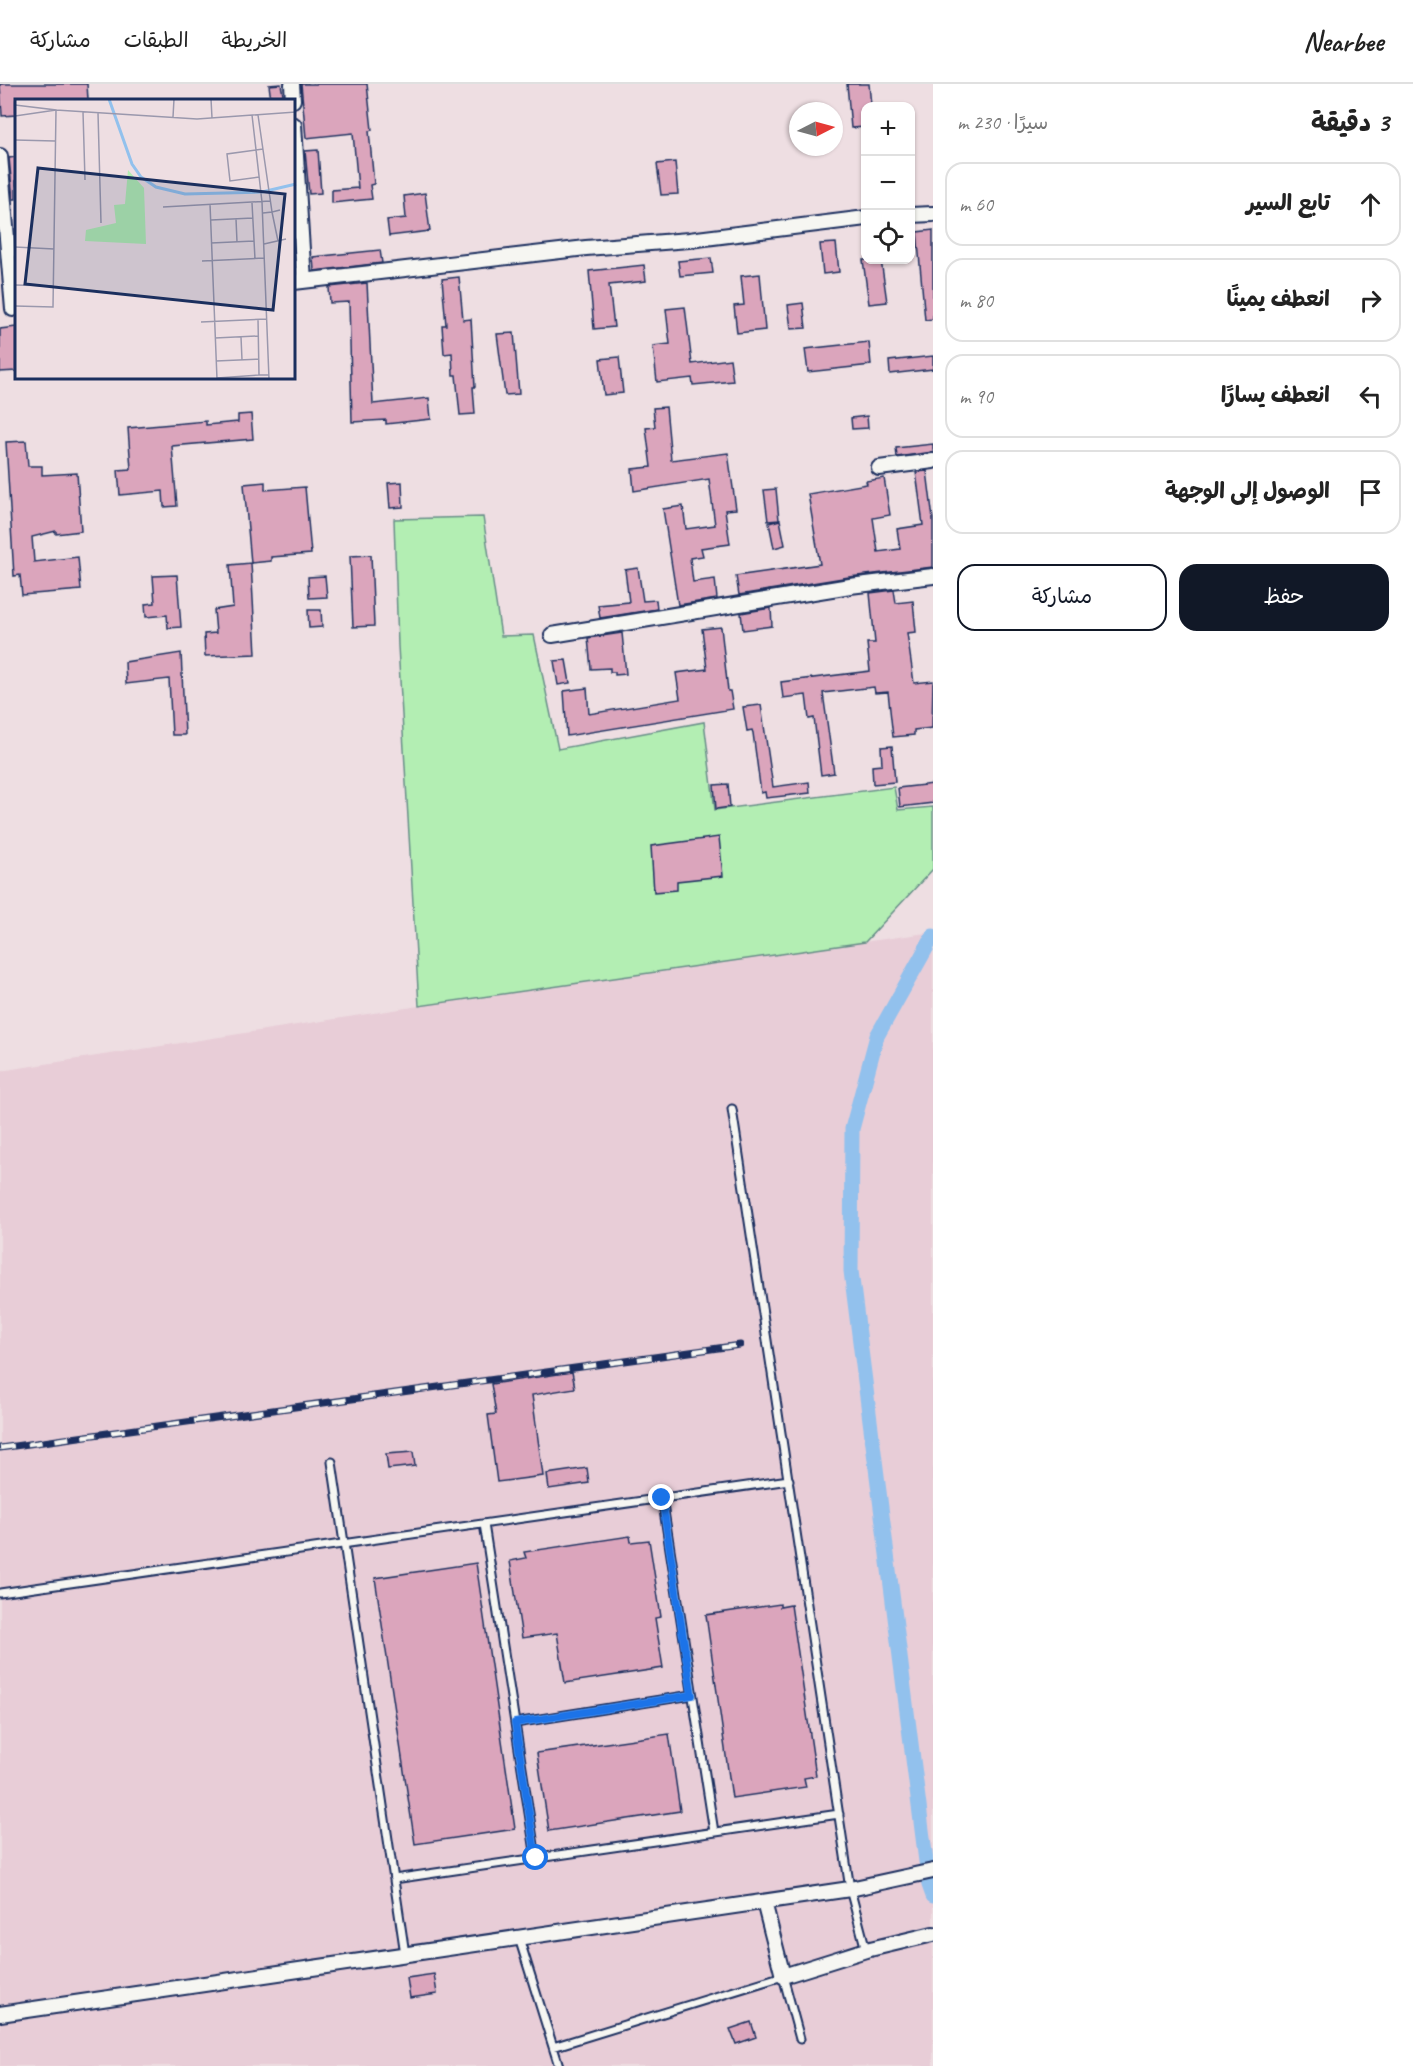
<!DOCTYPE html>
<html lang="ar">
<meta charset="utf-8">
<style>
:root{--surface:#fff;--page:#f2f2f2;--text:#222;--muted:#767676;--line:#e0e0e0;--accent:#111827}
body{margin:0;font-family:Caveat,"Playpen Sans Arabic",sans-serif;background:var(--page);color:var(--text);direction:rtl}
.controls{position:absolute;right:18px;top:18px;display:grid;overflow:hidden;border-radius:12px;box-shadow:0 2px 4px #0004}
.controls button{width:54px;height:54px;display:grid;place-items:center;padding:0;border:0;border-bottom:2px solid var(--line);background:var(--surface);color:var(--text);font:30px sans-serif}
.compass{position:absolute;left:789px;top:18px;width:54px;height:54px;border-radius:50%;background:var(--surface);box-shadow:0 2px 4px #0004;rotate:84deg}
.stop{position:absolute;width:18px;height:18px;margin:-14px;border:4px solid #1a73e8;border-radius:50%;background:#fff}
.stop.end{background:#1a73e8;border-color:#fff;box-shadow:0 2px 6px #0008}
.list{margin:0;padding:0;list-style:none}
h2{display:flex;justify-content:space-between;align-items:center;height:78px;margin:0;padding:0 24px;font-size:26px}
h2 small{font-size:20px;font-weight:400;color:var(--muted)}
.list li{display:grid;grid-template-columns:39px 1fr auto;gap:18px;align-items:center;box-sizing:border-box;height:84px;margin:0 12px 12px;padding:0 12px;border:2px solid var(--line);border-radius:18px}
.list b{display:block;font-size:22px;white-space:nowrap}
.list em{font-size:20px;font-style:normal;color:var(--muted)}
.actions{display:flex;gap:12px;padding:18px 24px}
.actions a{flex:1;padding:14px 0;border:2px solid var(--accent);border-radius:18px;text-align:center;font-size:21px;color:var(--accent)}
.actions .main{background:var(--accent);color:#fff}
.icon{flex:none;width:33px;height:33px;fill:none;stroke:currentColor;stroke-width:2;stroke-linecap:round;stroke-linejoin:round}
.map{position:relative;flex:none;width:933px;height:1982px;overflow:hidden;direction:ltr}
header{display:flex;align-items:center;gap:36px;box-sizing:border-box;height:84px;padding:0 30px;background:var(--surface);border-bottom:2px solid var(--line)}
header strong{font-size:28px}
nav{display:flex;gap:33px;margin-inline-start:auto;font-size:21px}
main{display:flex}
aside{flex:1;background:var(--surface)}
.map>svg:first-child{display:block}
.built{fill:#e8cdd7}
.green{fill:#b3eeb3;stroke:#678e88;stroke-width:1.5}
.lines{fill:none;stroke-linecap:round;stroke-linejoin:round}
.canal{stroke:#92c1ed;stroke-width:15}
.building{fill:#dba5bc;stroke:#1b2f5e;stroke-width:1.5}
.service-casing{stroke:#1b2f5e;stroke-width:11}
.minor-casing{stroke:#1b2f5e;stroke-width:18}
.service{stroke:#f6f6f2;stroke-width:7}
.minor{stroke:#f6f6f2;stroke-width:14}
.rail-casing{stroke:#1b2f5e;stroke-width:7}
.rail{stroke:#f6f6f2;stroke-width:4.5;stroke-dasharray:14;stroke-linecap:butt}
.route{stroke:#1a73e8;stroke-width:8}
.inset-river{fill:none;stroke:#92c1ed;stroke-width:3}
.inset-road{fill:none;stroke:#9a98ad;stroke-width:1.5}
.view{fill:#1b2f5e;fill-opacity:0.15;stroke:#1b2f5e;stroke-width:3}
.inset-edge{fill:none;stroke:#1b2f5e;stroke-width:3}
</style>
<header>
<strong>Nearbee</strong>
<nav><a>الخريطة</a><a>الطبقات</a><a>مشاركة</a></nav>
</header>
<main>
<aside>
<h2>3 دقيقة<small>سيرًا · 230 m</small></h2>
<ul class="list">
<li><svg class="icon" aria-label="ahead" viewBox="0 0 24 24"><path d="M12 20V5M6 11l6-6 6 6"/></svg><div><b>تابع السير</b></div><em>60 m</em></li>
<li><svg class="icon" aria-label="right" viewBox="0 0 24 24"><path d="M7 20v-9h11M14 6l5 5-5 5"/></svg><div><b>انعطف يمينًا</b></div><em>80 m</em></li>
<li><svg class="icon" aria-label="left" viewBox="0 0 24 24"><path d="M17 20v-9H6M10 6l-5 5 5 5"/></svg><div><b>انعطف يسارًا</b></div><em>90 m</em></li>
<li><svg class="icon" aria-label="arrive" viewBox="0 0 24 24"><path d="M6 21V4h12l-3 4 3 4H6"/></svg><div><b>الوصول إلى الوجهة</b></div></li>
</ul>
<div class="actions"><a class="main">حفظ</a><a>مشاركة</a></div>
</aside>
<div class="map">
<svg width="933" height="1982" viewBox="0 0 933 1982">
<rect width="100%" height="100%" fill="#eedee2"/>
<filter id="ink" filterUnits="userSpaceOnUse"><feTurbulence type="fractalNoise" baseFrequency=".0167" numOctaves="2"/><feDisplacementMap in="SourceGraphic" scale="12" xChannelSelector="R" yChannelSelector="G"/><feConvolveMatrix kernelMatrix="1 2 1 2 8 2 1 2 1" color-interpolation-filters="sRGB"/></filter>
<g filter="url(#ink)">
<!-- built -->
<path class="built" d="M933 848V1982H0V987L419 922Z"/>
<!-- green -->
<path class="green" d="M483 433 501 552 534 551 558 665 704 638 715 726 894 703 898 726 933 723V785L865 858 419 922 398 562 394 435Z"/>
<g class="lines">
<!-- canal -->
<path class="canal" d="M933 852 877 952 852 1045 851 1187 929 1801 933 1812"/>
</g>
<!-- building -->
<path class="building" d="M0 0H87L88 16H16V31L2 32Z
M281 0 284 16H271L269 1Z
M301 0H367L372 46 369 47 374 100 370 101 372 115 332 119V106L358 104 353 49 306 54Z
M847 0H869L871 22H866V43L851 44Z
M318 66 321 109 309 110 305 67Z
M16 73V115H13L9 74Z
M675 78 678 110 661 111 657 80Z
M425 109 430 147 389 152 387 136 406 134 404 112Z
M933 146V235L925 236 917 148Z
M836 159 839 188 823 190 820 160Z
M380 166 382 179 314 187 313 173Z
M711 174 713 189 680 192 678 177Z
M863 176H881L887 218 869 220Z
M644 181 646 197 609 201 614 243 594 245 589 187Z
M760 190 765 246 737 249 734 222 744 221 741 192Z
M459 193 463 236 471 235 475 303H473L475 330 460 331 456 291H453L452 269 444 270 442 241H446L442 195Z
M367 199 373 320 429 314 431 335 386 340V336L352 338 349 218 330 219 329 203Z
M803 219 806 244 791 245 788 221Z
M685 223 692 280 730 275 733 297 693 301 692 294 657 298 653 262 670 260 666 225Z
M16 243V287L0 288V245Z
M514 249 519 310 505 311 497 250Z
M869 258 871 281 808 288 805 265Z
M933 272V285L890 290 889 277Z
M619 273 623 309 604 311 600 275Z
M666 323 671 376 728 369 736 425 725 426 730 460 701 464 703 472 690 474 693 498 715 495 717 515 678 521 663 425 683 422 686 445 715 441 709 395 634 407 632 385 651 383 646 344 655 343 653 324Z
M251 330 253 355 172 362 177 422 164 423 163 407 120 411 118 386 131 385 128 344 206 337V341L238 338V331Z
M867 332 868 344 852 345 851 334Z
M26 357 28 382H42V391L77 389 81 447 56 450V447L32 453 34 478 78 473 81 506 22 511 20 491 14 492 6 358Z
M933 360V368L897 373 896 364Z
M927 387 933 435V483L849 493 739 511 736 492 820 480 808 410 867 400 866 397 884 394 890 431 873 434 878 468 900 465 897 445 923 441 916 388Z
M265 398V406L305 403 311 470 271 473V477L251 479 244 400Z
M402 398 403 423 390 424 388 399Z
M776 405 779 436 768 437 764 406Z
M780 436 785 461 774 464 769 439Z
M371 471 374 542 353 543 350 472Z
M251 479 256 570 205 572 204 550 216 549 214 526 233 523 230 481Z
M638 484 643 517 656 516 657 525 600 534 598 521 629 518 625 486Z
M177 491 181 543 168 544 167 531 146 533 145 520 155 519 153 492Z
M325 492 327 513 309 514 308 493Z
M894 506 896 519 913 517 916 548 907 549 914 599 933 597 932 644 914 646V651L893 653 888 608 875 609 874 603 823 609 834 689 821 691 814 634 809 635 806 611 783 614 781 598 870 587 867 559H875L870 509Z
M771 524 772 542 743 546 741 529Z
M308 526H321L322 543 309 544Z
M721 543 728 607H730L733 625 567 652 564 607 587 604 589 630 680 615 676 589 707 585 702 545Z
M622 549 626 590 615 591V588H610V584L591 585 588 554Z
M181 569 185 651H172L169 595 126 600 125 578Z
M566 576 570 599 558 601 554 577Z
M761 621 773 703 809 698 810 709 766 714 765 708 761 709 753 649 752 646 747 647 743 623Z
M892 662 895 698 873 700 872 682 882 681 881 663Z
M728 700 730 723 716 725 714 701Z
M933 700V719L900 723 898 704Z
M719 753 723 792 677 797V806L654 808 651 762Z
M572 1288 575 1304 532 1311 543 1392 497 1398 488 1331 496 1330 491 1300Z
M413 1368 415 1382 388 1385 386 1370Z
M587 1384 589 1399 549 1405 547 1390Z
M630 1452 631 1458 649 1456 661 1533 655 1534 663 1584 565 1599 557 1549 522 1554 510 1477 526 1474 524 1468Z
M476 1479 515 1745 415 1760 375 1494Z
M780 1520V1523L791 1521 816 1692 804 1694 806 1703 732 1714 706 1531Z
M669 1650 680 1727 549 1747 537 1669Z
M434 1890 437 1910 410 1914 407 1894Z
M751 1938 756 1953 736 1960 730 1945Z"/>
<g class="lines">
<!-- service casing -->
<g class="service-casing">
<path id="service" d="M732 1025 850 1805 866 1866
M332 1378 405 1870
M662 1414 714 1748
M484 1440 536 1774
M0 1509 789 1396
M515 1639 692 1611
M394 1795 839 1730
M519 1854 559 1982
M553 1963 783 1892 800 1955"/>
</g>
<!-- minor casing -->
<g class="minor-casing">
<path id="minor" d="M292 0 293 16
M294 41 304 197
M0 72 13 225
M910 131 933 130
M294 198 586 164 689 156 866 134
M879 384 933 377
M552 551 850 502 933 492
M764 1818 783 1892 866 1866 933 1850
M0 1930 850 1805 933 1787"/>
</g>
<!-- service -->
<use href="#service" class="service"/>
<!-- minor -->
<use href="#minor" class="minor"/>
<!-- rail casing -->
<g class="rail-casing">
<path id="rail" d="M0 1364 740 1261"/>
</g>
<!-- rail -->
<use href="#rail" class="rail"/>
</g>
</g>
<g class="lines" filter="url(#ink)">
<!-- route -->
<path class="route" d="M536 1774 515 1639 692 1611 662 1414"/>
</g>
<!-- overview -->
<g transform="translate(15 15)">
<rect width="280" height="280" fill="#eedee2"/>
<path d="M113 71 129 89 131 145 70 142 71 131 101 124 99 106 110 105Z" fill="#b3eeb3"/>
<path class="inset-river" d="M94 0 117 65 126 78 141 88 170 95 247 93 281 85"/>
<path class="inset-road" d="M196 0 197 19M0 6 41 11 38 208 0 207M68 13 70 81M83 14 86 124M237 16 247 103 254 280M243 16 257 113 248 114M0 17 41 11 182 20 281 13M158 18 159 0M0 41 40 42M244 78 215 82 212 55 248 50M237 104 240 160M195 105 202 280M148 108 255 102M221 120 222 143M196 121 238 119M263 142 257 113 265 111M196 144 239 142M249 145 271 140M0 148 39 150M187 162 249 159M0 186 39 187M243 220 244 276H254M186 223 252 220M226 238 227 261M200 239 243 237M201 262 244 260M202 279 244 276"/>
<path class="view" d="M23 69 270 95 258 211 10 185Z"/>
<rect width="280" height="280" class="inset-edge"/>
</g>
</svg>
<div class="controls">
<button>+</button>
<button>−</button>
<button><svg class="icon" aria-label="locate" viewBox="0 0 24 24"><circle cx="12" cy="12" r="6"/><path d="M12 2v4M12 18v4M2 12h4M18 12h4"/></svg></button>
</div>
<svg class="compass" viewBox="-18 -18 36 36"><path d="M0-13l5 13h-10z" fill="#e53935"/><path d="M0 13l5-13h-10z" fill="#767676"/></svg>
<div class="stop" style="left:536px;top:1774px"></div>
<div class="stop end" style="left:662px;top:1414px"></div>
</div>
</main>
